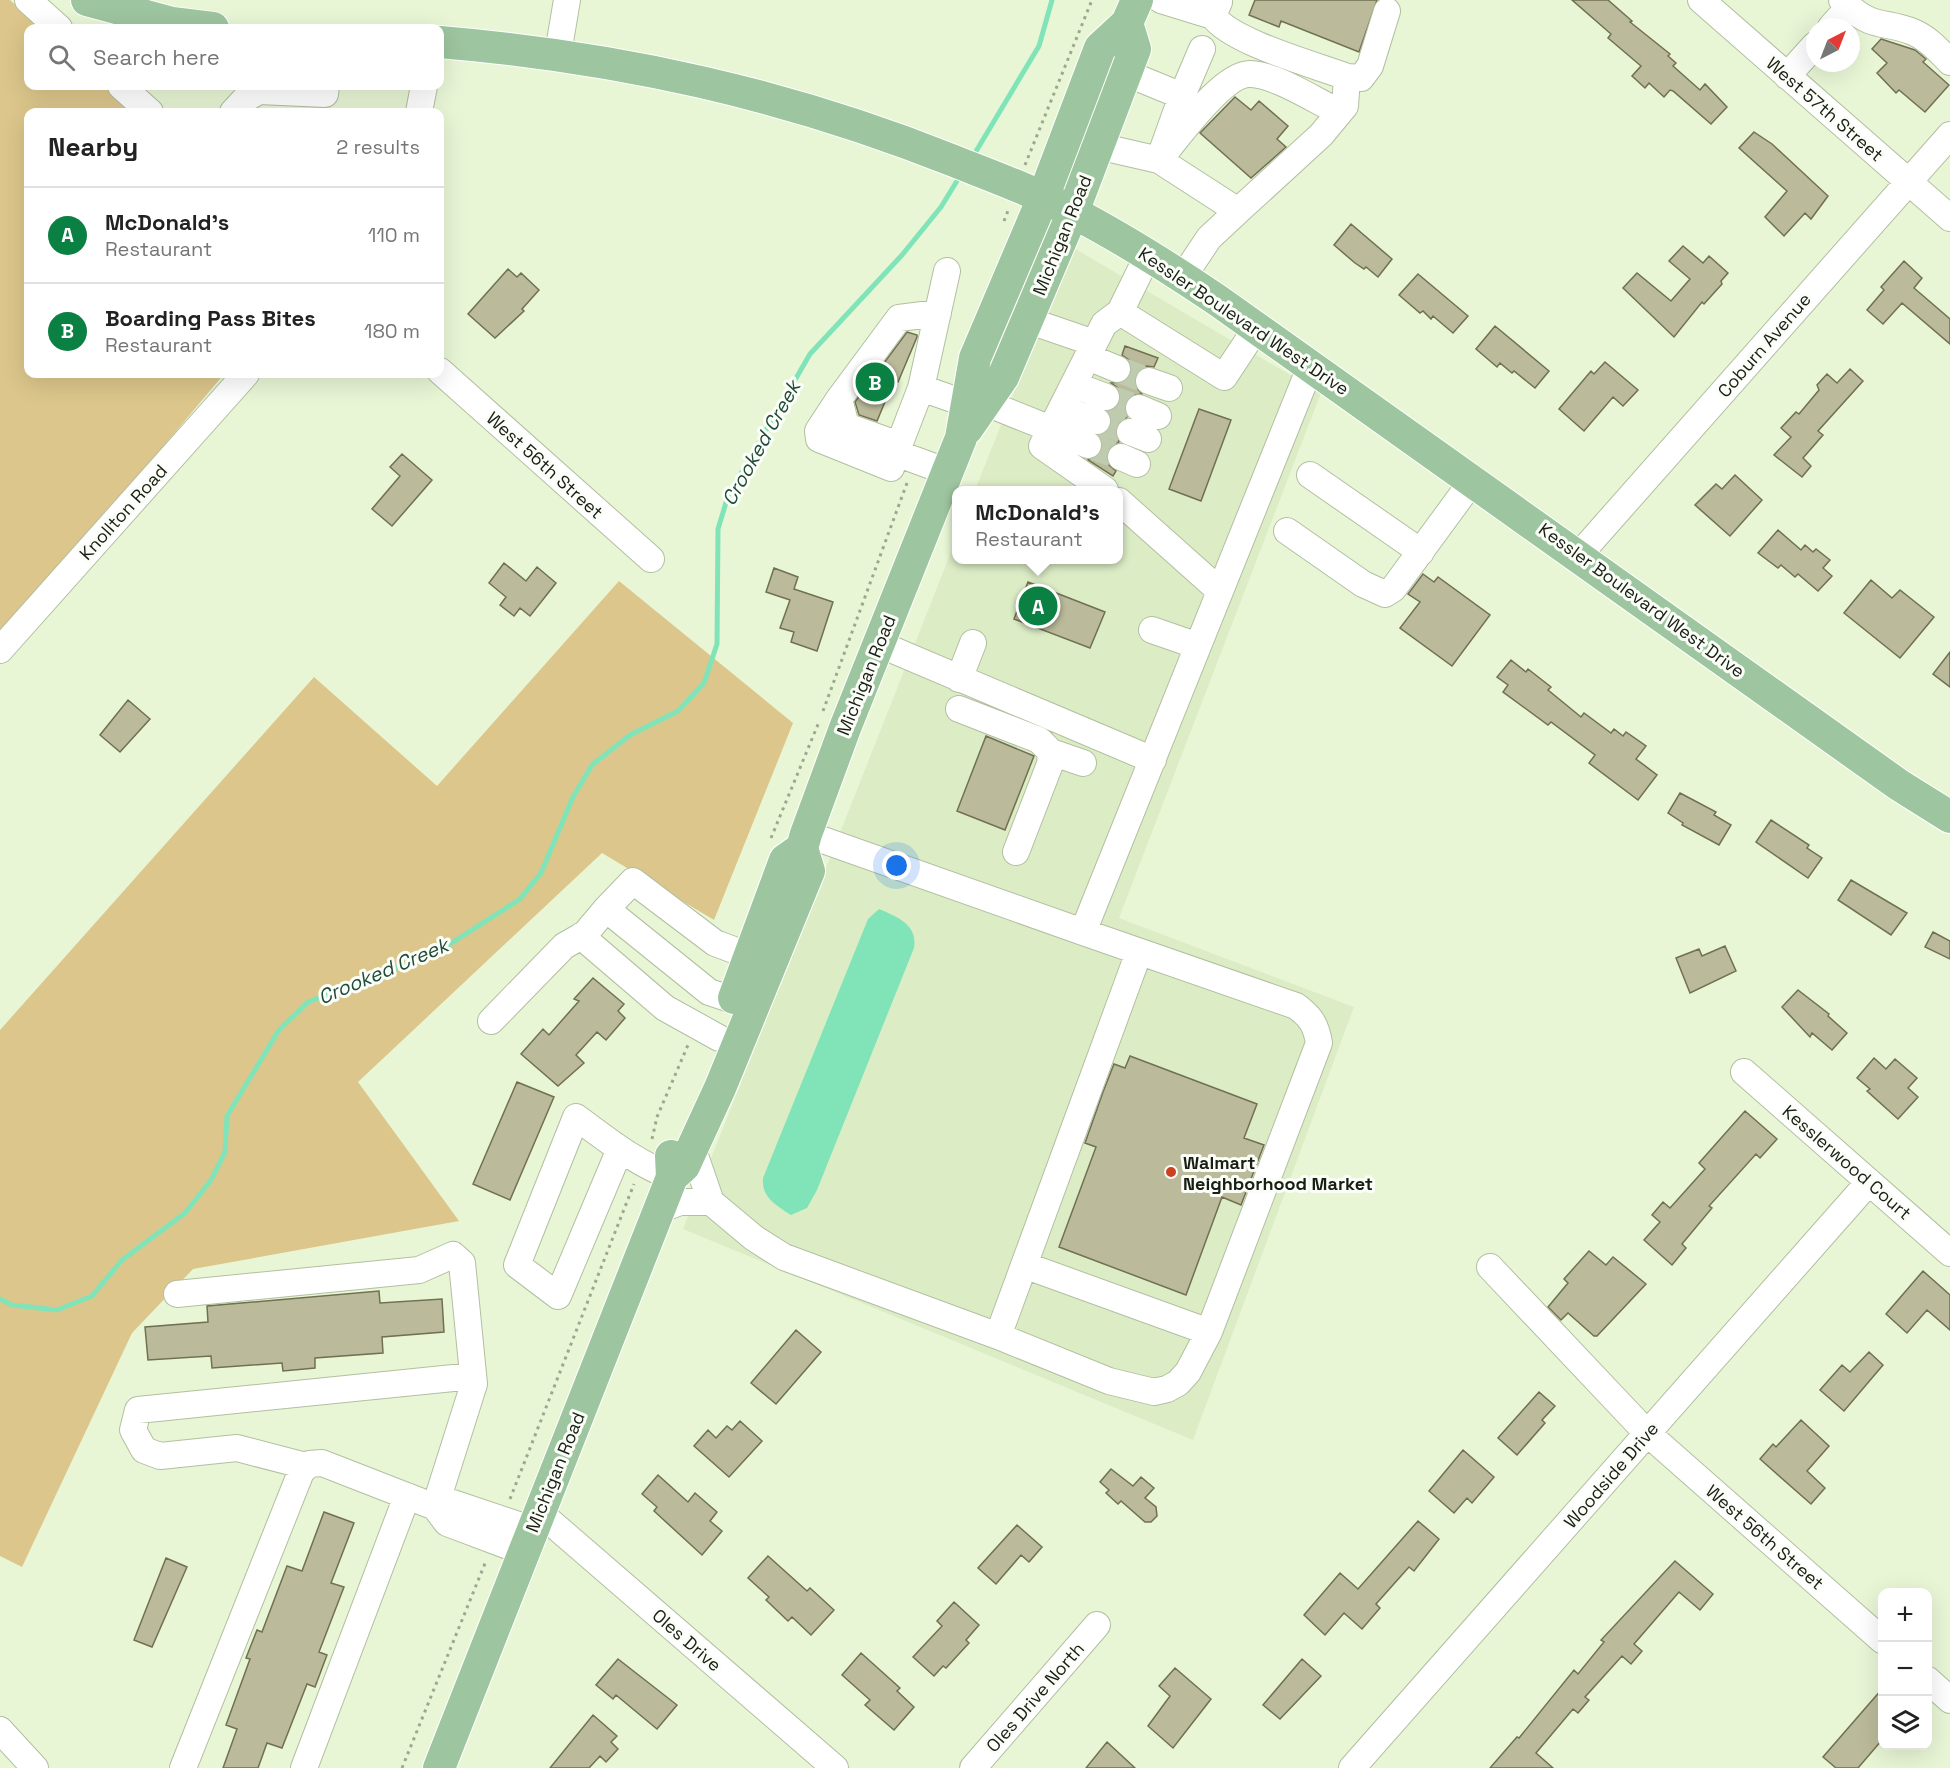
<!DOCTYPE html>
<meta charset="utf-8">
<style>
:root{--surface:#fff;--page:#f6f6f6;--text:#222;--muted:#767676;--line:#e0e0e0;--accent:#0b8043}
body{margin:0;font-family:"Space Grotesk",sans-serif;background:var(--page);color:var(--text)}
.controls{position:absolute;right:18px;bottom:18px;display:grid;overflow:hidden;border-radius:12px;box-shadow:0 6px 24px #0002}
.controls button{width:54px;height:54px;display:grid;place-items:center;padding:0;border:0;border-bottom:2px solid var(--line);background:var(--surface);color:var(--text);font:30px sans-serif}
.compass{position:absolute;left:1806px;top:18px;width:54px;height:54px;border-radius:50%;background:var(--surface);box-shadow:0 6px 24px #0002;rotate:42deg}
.you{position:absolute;left:897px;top:866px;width:21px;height:21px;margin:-15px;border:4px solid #fff;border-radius:50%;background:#1a73e8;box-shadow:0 0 0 9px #1a73e833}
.badge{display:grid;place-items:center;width:39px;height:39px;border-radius:50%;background:var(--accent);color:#fff;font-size:20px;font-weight:700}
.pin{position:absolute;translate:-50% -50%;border:3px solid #fff;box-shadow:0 2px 6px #0006}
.popup{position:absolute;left:952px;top:486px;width:171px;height:78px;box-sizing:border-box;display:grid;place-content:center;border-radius:12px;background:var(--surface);filter:drop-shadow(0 2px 4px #0005);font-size:20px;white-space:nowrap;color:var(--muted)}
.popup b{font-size:22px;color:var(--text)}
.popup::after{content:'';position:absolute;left:50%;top:100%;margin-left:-12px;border:12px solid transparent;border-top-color:var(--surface)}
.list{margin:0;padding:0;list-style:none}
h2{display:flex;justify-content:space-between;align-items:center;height:78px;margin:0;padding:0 24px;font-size:26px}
h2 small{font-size:20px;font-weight:400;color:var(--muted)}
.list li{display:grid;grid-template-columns:39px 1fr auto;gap:18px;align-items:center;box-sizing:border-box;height:96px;padding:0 24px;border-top:2px solid var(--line)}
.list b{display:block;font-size:22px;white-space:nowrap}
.list p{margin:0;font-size:20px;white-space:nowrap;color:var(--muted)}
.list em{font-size:20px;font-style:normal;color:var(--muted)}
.icon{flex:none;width:33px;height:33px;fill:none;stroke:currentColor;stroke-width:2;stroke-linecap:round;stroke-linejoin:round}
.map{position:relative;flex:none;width:1950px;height:1768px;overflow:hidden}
.search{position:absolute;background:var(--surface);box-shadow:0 6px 24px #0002;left:24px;top:24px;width:420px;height:66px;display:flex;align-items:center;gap:15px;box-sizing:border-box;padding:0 21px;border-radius:12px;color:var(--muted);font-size:22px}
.panel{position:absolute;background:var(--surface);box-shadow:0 6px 24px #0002;left:24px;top:108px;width:420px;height:270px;border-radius:12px}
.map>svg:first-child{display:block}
.built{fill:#dcedc6}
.green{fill:#dcc68b}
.water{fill:#81e4b8}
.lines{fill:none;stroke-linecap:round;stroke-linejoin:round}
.stream{stroke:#81e4b8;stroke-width:5}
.building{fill:#bbbb9b;stroke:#707052;stroke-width:1.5}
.minor-tunnel{stroke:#bfcbaf;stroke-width:26;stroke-dasharray:26 13;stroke-linecap:butt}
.minor-casing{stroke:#b2bfa1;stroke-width:28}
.major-casing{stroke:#fff;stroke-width:34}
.path{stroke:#9da88f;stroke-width:3;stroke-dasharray:3 4.5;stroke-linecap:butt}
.minor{stroke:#fff;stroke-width:26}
.major{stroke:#9dc59f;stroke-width:32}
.poi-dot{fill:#cb4122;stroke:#fbfef8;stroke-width:2}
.labels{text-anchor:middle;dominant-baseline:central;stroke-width:6;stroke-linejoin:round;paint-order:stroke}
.street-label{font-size:18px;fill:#191e13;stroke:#fbfef8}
.poi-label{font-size:18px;font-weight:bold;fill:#191e13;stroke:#fbfef8;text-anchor:start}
.water-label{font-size:20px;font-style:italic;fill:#214b39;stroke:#fbfef8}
</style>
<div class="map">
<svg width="1950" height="1768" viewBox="0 0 1950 1768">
<rect width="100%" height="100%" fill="#e8f6d6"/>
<!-- built -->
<path class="built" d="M1072 247 1321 393 1119 918 1354 1007 1193 1440 683 1229 957 537V560H1119V490H975Z"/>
<!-- green -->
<path class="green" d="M0 0H10L41 28H28V86H104L133 112H28V374H224L0 641Z
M619 581 793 723 714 920 602 853 358 1082 459 1221 193 1269 132 1333 22 1567 0 1556V1030L314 677 437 786Z"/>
<!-- water -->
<path class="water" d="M879 909C898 917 918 925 914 948L817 1190 807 1208 791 1215C777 1206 761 1197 763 1178L868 919Z"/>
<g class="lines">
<!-- stream -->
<path class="stream" d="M972 158 1039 46 1052 0
M0 1299 12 1305 57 1310 92 1296 122 1260 185 1213 211 1180 225 1152 227 1116 279 1030 308 1002 436 953 520 899 541 873 573 797 592 765 630 735 678 711 704 683 717 644 718 529 728 496 810 354 902 255 941 207 960 176"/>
</g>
<!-- building -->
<path class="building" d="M1255 0H1377L1359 52 1281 21 1279 27 1249 15Z
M1572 0H1608L1632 21 1630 22 1670 54 1668 56 1676 63 1673 66 1700 90 1705 84 1727 107 1711 124 1673 91 1670 90 1664 97 1649 83 1645 88 1632 76 1641 66 1608 38 1611 34Z
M1881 39 1915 50 1926 59 1923 62 1949 85 1925 112 1899 90 1896 93 1877 73 1887 63 1872 49Z
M1235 97 1251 110 1259 101 1288 126 1277 139 1286 147 1251 178 1200 133Z
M1754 132 1772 144 1828 196 1811 219 1805 213 1784 236 1765 217 1787 191 1739 148Z
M1351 224 1392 259 1378 277 1366 267 1364 269 1355 263 1334 245Z
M1683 246 1703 263 1709 256 1728 273 1721 281 1722 284 1704 304 1702 302 1674 337 1623 288 1637 273 1671 301 1690 279 1669 261Z
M1904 261 1922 278 1914 288 1950 319V344L1902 303 1883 324 1867 310 1884 290 1881 287Z
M508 269 517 277 521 273 539 290 522 309 524 311 495 338 468 314Z
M1418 274 1468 316 1453 333 1433 316 1431 319 1423 311 1420 313 1399 295Z
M1495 326 1549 371 1535 388 1514 371 1512 373 1500 363 1497 367 1476 349Z
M907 332 917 335V337L898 382 894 380 877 421 859 415 855 402Z
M1125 346 1158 358 1154 367 1146 366 1135 376 1134 384 1142 394 1130 396 1125 402 1124 409 1127 417 1116 427 1115 435 1119 442 1112 445 1107 452 1109 465 1116 471 1113 476 1088 460 1096 457 1101 451 1103 444 1100 436 1107 432 1111 425 1109 412 1120 402 1118 388 1111 383 1126 381 1131 374 1129 360 1122 355Z
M1605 362 1638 390 1623 406 1613 397 1584 431 1559 409 1591 371 1594 374Z
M1850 369 1863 381 1818 431 1823 435 1803 458 1811 466 1802 477 1774 455 1791 437 1781 428 1796 412 1799 414 1819 390 1817 385 1827 374 1837 383Z
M1199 409 1231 420 1201 501 1169 489Z
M402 454 432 480 392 526 372 509 400 476 390 467Z
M1735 475 1762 500 1730 536 1695 505 1716 484 1722 489Z
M1778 530 1801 550 1805 545 1813 552 1816 549 1830 560 1823 568 1832 576 1818 591 1798 574 1795 577 1781 565 1778 568 1758 553Z
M504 563 526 581 537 567 556 583 530 616 520 608 514 616 500 605 506 597 489 583Z
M774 568 798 577 794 589 833 602 817 651 791 642 794 632 780 628 790 600 766 592Z
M1423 574 1434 582 1438 577 1490 615 1452 666 1400 628 1420 602 1408 594Z
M1871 580 1892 598 1900 590 1934 617 1900 658 1844 613Z
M1028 582 1105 612 1090 648 1014 619Z
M1950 652V687L1933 674Z
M1511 660 1526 672 1528 669 1551 687 1548 690 1581 717 1584 713 1611 733 1614 729 1623 736 1626 732 1646 746 1636 759 1657 775 1638 800 1589 763 1595 755 1551 722 1548 725 1503 692 1508 685 1497 677Z
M128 700 150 719 120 752 100 735Z
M986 736 1034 756 1005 830 957 811Z
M1680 793 1716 812 1714 815 1731 825 1719 845 1682 825 1683 823 1668 813Z
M1771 820 1809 845 1807 848 1822 858 1808 878 1756 842Z
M1851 880 1907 913 1891 935 1838 900Z
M1933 932 1950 941V959L1925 947Z
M1725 946 1736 971 1690 993 1676 958 1699 949 1702 956Z
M593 978 624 1004 618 1011 625 1018 606 1040 597 1032 576 1055 584 1063 558 1086 521 1054 543 1029 549 1035 579 1001 574 999Z
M1798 990 1829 1014 1828 1016 1847 1033 1832 1050 1812 1033 1810 1037 1782 1007Z
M1130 1056 1257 1104 1244 1138 1264 1145 1241 1205 1222 1197 1186 1295 1059 1247 1096 1147 1085 1143 1103 1092 1114 1064 1125 1068Z
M1874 1058 1886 1069 1895 1059 1917 1078 1908 1088 1918 1097 1898 1119 1867 1091 1870 1089 1857 1078Z
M517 1082 554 1097 510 1200 473 1184Z
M1745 1111 1777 1139 1760 1158 1756 1154 1709 1206 1712 1208 1682 1244 1686 1248 1672 1265 1644 1240 1660 1222 1652 1215 1663 1202 1670 1208 1705 1169 1699 1163Z
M1589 1251 1606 1265 1613 1257 1646 1284 1597 1336H1594L1568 1313 1561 1320 1548 1307 1568 1283 1564 1279Z
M1923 1271 1950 1295V1330L1927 1310 1907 1333 1886 1314Z
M379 1291 380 1303 442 1299 444 1332 382 1337 383 1353 315 1358V1368L283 1371 282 1363 212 1368 211 1356 148 1360 145 1327 208 1322 207 1306Z
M796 1330 821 1352 776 1404 751 1383Z
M1869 1352 1883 1365 1844 1411 1820 1390 1842 1365 1850 1372Z
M1539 1392 1555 1406 1542 1420 1545 1423 1517 1455 1498 1438Z
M1801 1420 1829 1446 1807 1471 1825 1488 1811 1504 1760 1459 1773 1444 1776 1447Z
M740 1421 762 1441 729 1477 694 1446 708 1430 716 1438 727 1426 732 1430Z
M1463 1450 1494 1477 1472 1503 1467 1498 1454 1513 1429 1491Z
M1111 1469 1133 1486 1141 1477 1154 1488 1145 1498 1156 1507 1157 1516 1151 1522H1145L1121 1501 1118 1504 1106 1493 1109 1490 1100 1482Z
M658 1475 688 1502 695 1493 717 1512 710 1521 722 1531 702 1555 654 1511 657 1507 642 1494Z
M324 1512 354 1523 331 1583 344 1587 319 1652 327 1655 315 1687 307 1684 282 1748 267 1743 258 1768H223L237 1729 226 1725 250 1659 246 1658 257 1630 262 1632 287 1566 302 1571Z
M1418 1521 1439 1539 1414 1571 1409 1567 1376 1604 1380 1608 1362 1629 1344 1613 1325 1635 1304 1615 1340 1573 1358 1589Z
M1017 1525 1042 1547 1029 1562 1021 1555 996 1584 978 1568Z
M768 1556 807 1591 810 1588 834 1610 811 1635 792 1617 788 1621 766 1600 769 1597 748 1578Z
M166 1558 187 1567 152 1647 134 1640Z
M1675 1561 1713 1594 1700 1610 1679 1592 1634 1644 1642 1651 1631 1664 1622 1656 1585 1697 1589 1700 1578 1713 1573 1709 1536 1753 1553 1768H1490L1517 1737 1519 1738 1574 1670 1578 1674 1604 1642 1601 1640Z
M954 1602 979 1625 966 1640 969 1643 946 1668 943 1666 934 1676 913 1657 942 1626 937 1621Z
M861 1653 900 1688 897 1691 914 1707 894 1730 865 1705 870 1700 842 1675Z
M618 1659 677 1705 657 1729 616 1695 613 1699 596 1685Z
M1302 1659 1321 1676 1280 1719 1263 1705Z
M1175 1668 1211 1699 1173 1748 1148 1726 1170 1696 1159 1686Z
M1882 1689V1740L1858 1768H1836L1823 1757Z
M593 1715 617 1736 611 1742 618 1749 606 1762 600 1756 589 1768H550Z
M1107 1742 1135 1768H1086Z"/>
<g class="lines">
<!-- minor-tunnel -->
<path class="minor-tunnel" d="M1117 369 1149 381
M1106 397 1139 408
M1097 421 1130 432
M1088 445 1121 457"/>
<!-- minor casing -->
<g class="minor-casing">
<path id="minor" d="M28 0 59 28
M1161 0 1213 16 1219 2
M1701 0 1950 218
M1849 7C1874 29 1886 21 1913 32 1928 38 1939 51 1950 62
M1213 16C1231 42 1315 65 1347 77L1361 78 1370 66 1387 11
M1831 27 1849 7 1842 0
M558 53 567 0
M1787 76 1815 45
M121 86 150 112
M1182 96 1202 49
M233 112 245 99 259 91 325 94 326 86
M419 112 424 86
M1339 112C1316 101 1276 75 1251 74 1223 72 1177 139 1159 160L1238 211 1321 135 1345 106 1347 77
M1098 146 1159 160 1182 96 1126 73
M1183 277 1209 238 1238 211
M1120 312 1224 377 1257 327
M1027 320 1094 343
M1088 357 1117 369
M440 371 651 559
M1149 381 1169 388
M1074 385 1106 397
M921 388 947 271
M839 399 818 431 819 439 891 468 896 453 948 472
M986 403 1051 429 1104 324 1120 312 1148 255
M1139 408 1158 416
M1062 409 1097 421
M1130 432 1148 439
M899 445 846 426 839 399 899 318 938 313
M1088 445 1051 429 1042 446 1105 490
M896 453 921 388 967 404
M1121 457 1137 464
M1310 475 1421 552
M1119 501 1220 591
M1287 531 1363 584 1385 594 1393 589 1473 480
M1578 556 1950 135
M1152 630 1198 646
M879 644 1153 760
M0 650 246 374
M959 679 973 643
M959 709 1039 740 1051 752 1050 764 1016 852
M1051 752 1083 763
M806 834 1083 932 1311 365
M581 936 665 1008 719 1038
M733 1000 709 992 606 909 633 881 715 943 750 956
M491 1021 564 946 585 934 606 909
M1744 1072 1950 1253
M692 1147 711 1202 754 1238 784 1257 998 1336 1109 1381 1154 1392 1167 1389 1178 1383 1188 1372 1209 1332 1319 1043C1316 1025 1311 1017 1296 1006L1083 932
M620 1149 558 1296 517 1265 576 1117C609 1141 634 1162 672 1177
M659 1210 680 1202H711
M1024 1265 1209 1332
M1490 1267 1647 1433 1882 1640
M177 1294 419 1270 453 1255 462 1263 474 1384 435 1507 322 1463 309 1464 301 1472 183 1768
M998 1336 1139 952
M306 1466 237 1448 160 1456 144 1450 133 1430 138 1410 473 1376
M539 1512 835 1768
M524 1552 447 1523 435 1507 453 1503 533 1530
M1928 1680 1950 1700
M0 1730 35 1768
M304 1768 407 1496
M973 1768 1097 1625
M1352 1768 1869 1182"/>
</g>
<!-- major casing -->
<g class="major-casing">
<path id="major" d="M87 0 172 23 213 28
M440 42C619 57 786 94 954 161 994 177 1036 192 1074 213 1124 239 1171 269 1217 300L1899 785 1950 817
M967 429 1003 377 1073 212 1135 49 1127 23
M734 998 785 860 802 848
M672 1177 684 1166 720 1088 809 871 802 848 806 834 845 728 961 438 975 358 1043 198 1100 48 1127 23 1137 0
M439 1768 659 1210 672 1177 671 1156"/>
</g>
<!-- path -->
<path class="path" d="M1025 165 1092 0
M1004 221 1009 208
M823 711 907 483
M771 838 819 722
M652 1139 657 1117 688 1045
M510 1499 634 1184
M402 1768 486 1561"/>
<!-- minor -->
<use href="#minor" class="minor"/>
<!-- major -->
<use href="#major" class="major"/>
</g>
<!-- markers -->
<circle class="poi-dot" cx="1171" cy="1172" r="6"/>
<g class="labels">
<!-- street labels -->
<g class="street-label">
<text transform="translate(1825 109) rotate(41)">West 57th Street</text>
<text transform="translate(1062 235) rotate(-68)">Michigan Road</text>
<text transform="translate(1244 321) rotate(34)">Kessler Boulevard West Drive</text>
<text transform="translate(1764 345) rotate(-49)">Coburn Avenue</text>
<text transform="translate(545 465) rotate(42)">West 56th Street</text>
<text transform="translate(123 512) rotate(-48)">Knollton Road</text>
<text transform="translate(1642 600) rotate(36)">Kessler Boulevard West Drive</text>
<text transform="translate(866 675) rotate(-68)">Michigan Road</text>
<text transform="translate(1847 1162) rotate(41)">Kesslerwood Court</text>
<text transform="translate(555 1472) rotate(-68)">Michigan Road</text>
<text transform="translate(1611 1475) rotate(-49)">Woodside Drive</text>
<text transform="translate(1765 1537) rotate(41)">West 56th Street</text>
<text transform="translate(687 1640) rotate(41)">Oles Drive</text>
<text transform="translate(1035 1697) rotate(-49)">Oles Drive North</text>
</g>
<!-- poi labels -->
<g class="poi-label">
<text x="1183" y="1162">Walmart<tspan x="1183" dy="21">Neighborhood Market</tspan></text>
</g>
<!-- water labels -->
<g class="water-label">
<text transform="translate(761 443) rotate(-61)">Crooked Creek</text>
<text transform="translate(383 971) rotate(-23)">Crooked Creek</text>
</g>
</g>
</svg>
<div class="controls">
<button>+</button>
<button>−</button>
<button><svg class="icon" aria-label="layers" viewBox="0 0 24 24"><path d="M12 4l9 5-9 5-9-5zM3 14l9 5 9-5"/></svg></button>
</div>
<svg class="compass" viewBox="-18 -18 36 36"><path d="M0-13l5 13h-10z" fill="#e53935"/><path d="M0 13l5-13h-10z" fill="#767676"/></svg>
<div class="you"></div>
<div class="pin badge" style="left:1038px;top:606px">A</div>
<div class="popup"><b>McDonald's</b>Restaurant</div>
<div class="pin badge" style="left:875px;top:382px">B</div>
<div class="search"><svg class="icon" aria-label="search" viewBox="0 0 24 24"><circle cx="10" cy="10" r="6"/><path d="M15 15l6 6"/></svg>Search here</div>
<section class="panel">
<h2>Nearby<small>2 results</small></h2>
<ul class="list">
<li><span class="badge">A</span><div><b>McDonald's</b><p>Restaurant</p></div><em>110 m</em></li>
<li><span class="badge">B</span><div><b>Boarding Pass Bites</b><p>Restaurant</p></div><em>180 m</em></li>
</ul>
</section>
</div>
